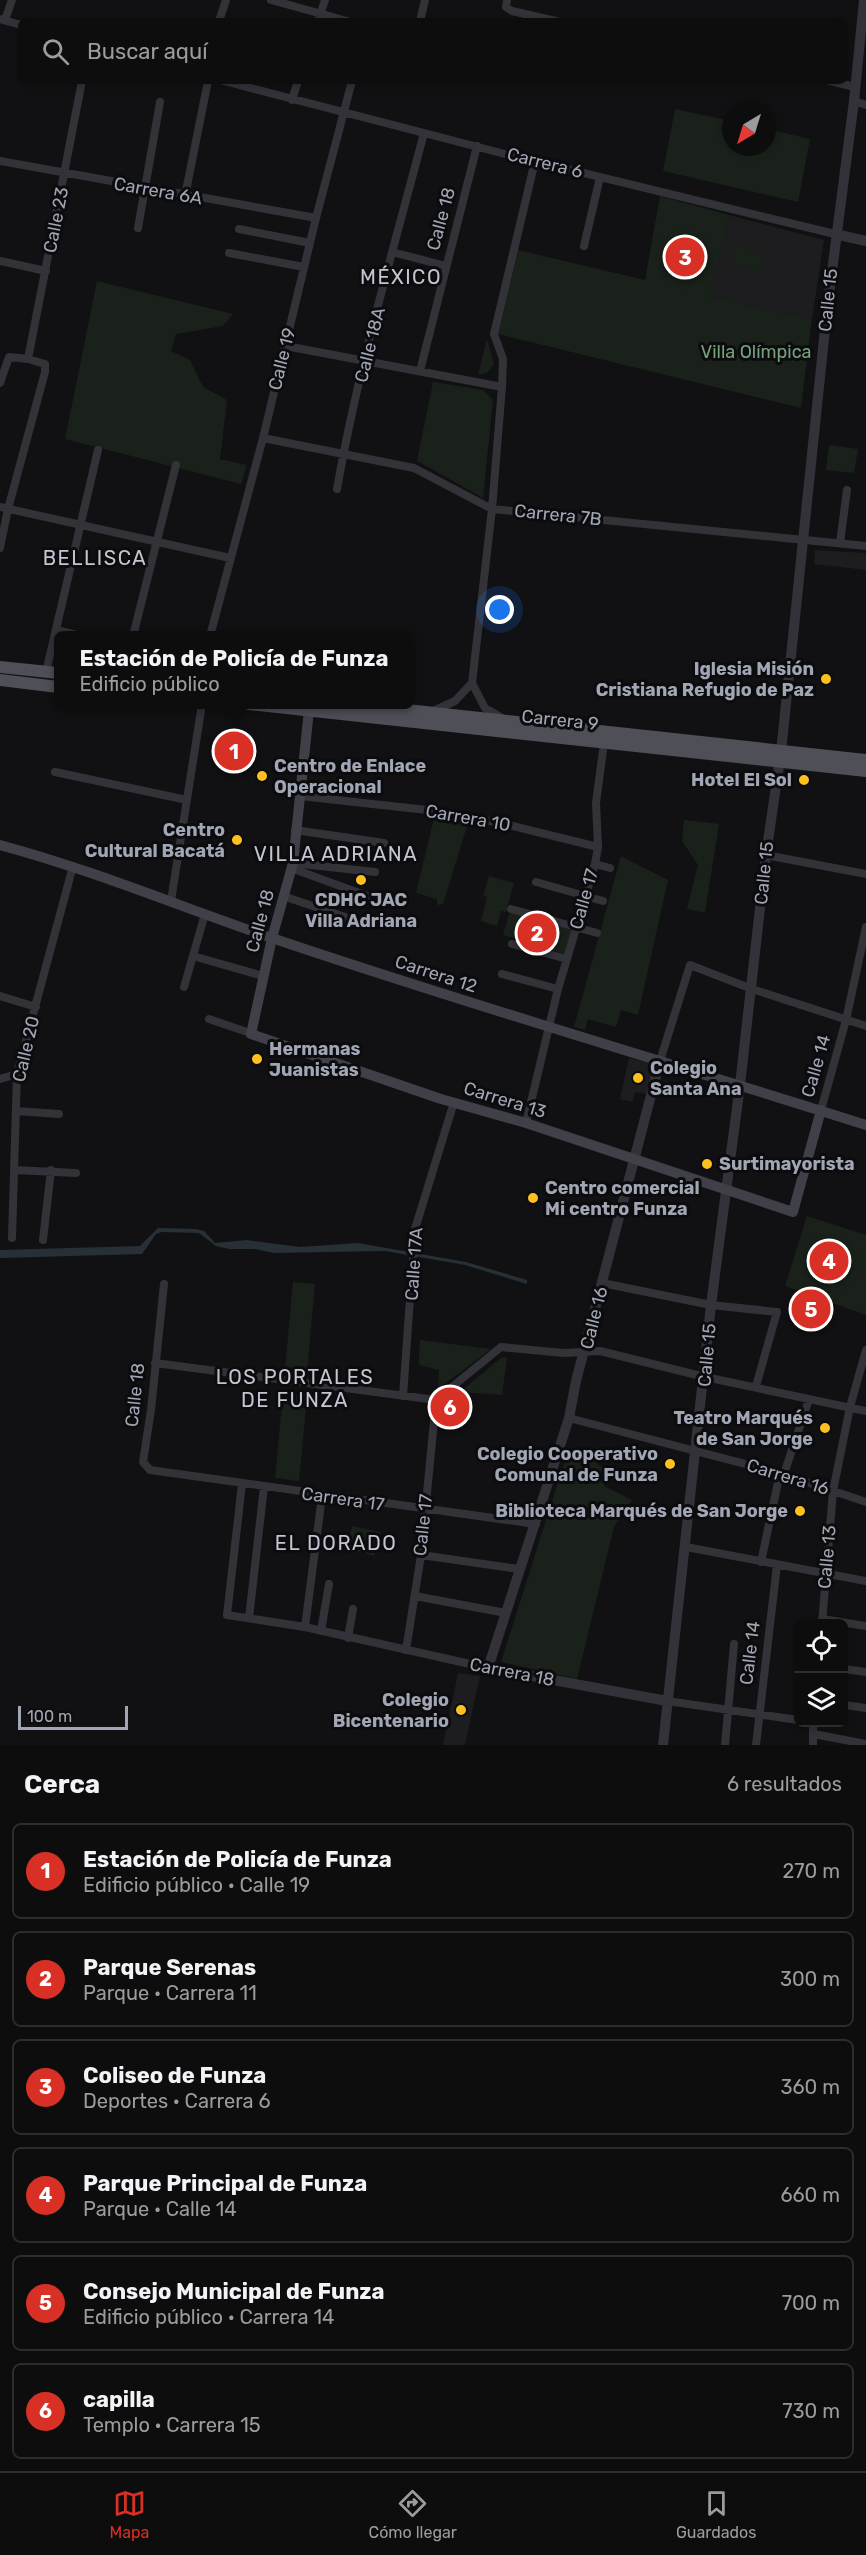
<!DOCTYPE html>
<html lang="es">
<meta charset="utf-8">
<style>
:root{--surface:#0d0d0e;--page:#161617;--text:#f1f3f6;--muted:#9a9c9e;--line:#2d2d2e;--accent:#d93025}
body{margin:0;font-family:Rubik,sans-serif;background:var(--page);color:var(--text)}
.controls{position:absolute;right:18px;bottom:18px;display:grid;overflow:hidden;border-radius:9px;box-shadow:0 3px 9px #0003}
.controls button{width:54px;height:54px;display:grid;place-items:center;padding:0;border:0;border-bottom:2px solid var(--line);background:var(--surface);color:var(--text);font:30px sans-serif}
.compass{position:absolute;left:722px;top:102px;width:54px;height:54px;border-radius:50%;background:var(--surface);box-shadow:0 3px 9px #0003;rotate:218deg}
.scale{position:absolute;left:18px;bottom:15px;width:110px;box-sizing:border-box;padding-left:6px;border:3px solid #a1a6b4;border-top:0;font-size:16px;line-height:21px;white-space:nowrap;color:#a1a6b4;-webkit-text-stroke:4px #0c0c0e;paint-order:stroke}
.you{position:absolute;left:500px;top:610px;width:21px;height:21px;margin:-15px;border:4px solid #fff;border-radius:50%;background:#1a73e8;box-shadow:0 0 0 9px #1a73e833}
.badge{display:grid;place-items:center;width:39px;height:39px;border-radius:50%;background:var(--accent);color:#fff;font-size:20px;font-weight:700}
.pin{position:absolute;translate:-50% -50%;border:3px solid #fff;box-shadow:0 2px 6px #0006}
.popup{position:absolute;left:54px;top:631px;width:360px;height:78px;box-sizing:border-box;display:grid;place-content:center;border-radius:9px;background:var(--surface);filter:drop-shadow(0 2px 4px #0005);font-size:20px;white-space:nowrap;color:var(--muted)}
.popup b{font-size:22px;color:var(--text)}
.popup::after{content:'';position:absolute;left:50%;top:100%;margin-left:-12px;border:12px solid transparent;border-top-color:var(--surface)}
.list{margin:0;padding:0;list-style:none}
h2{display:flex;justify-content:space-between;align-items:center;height:78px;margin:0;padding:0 24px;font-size:26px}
h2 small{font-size:20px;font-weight:400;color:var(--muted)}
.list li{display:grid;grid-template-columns:39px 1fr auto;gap:18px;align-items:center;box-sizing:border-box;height:96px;margin:0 12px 12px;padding:0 12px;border:2px solid var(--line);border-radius:9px}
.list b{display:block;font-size:22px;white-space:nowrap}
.list p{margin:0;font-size:20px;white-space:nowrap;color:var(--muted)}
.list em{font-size:20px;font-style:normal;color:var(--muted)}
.icon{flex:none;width:33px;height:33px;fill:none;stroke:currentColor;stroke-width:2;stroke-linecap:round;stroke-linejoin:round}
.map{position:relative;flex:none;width:866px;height:1745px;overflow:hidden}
.search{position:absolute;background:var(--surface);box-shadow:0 3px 9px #0003;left:18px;right:18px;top:18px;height:66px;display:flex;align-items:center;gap:15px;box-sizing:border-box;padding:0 21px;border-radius:9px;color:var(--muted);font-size:22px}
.sheet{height:726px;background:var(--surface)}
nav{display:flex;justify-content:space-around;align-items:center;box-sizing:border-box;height:84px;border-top:2px solid var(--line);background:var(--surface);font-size:16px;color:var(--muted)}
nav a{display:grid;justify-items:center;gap:3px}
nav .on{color:var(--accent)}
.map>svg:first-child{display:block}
.built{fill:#1d1d20}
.green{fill:#19211a}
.water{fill:#272f37}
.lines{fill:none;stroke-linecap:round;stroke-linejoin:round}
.minor{stroke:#323238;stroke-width:8}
.tertiary{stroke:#323238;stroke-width:10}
.secondary{stroke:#404148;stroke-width:10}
.primary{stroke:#4e4f57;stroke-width:12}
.poi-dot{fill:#fcc01f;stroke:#0c0c0e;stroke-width:2}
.labels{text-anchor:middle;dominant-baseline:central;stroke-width:6;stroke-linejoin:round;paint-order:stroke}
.street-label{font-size:18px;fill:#a1a6b4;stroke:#0c0c0e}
.park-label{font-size:18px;fill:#77a17c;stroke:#0c0c0e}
.poi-label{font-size:18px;font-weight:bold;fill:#a1a6b4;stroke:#0c0c0e;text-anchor:end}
.neighbourhood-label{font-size:20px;letter-spacing:1.5px;fill:#c3c5d0;stroke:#0c0c0e}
</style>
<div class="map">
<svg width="866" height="1745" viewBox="0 0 866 1745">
<rect width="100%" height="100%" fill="#111113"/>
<!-- built -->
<path class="built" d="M729 215 824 240 812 319 709 296Z
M815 550 866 553V570L814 564Z
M427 967 456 976 454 986 424 977Z
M629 1058 654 1064 647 1094 635 1092 633 1102 620 1099Z
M458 1673 480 1676 465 1745H443Z"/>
<!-- green -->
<path class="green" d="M675 109 731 121V147H767V129L810 139 798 202 663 171Z
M660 196 729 215 710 296 812 319 801 408 498 334 518 250 645 280Z
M736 241 766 258 757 275 727 259Z
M97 281 233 314 223 326 176 334 171 351 190 360 203 387 227 400 220 459 247 465 241 484 65 439Z
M487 339 494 364 487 373 478 375Z
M433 382 483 390 493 400 483 498 417 461Z
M829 445 858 449 854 473 826 470Z
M434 818 468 823 443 904 437 905V899L416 893Z
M684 820 719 824 705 913 687 909 698 865 682 841Z
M621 856 668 880 638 1015 621 1010 616 1027 588 1019 585 1030 574 1027Z
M489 876 514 883 506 912 501 911 497 926 481 921 487 897 483 896Z
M510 911 571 930 565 954 503 935Z
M807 1216 866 1235V1315L785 1286Z
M293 1282 315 1284 307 1372 285 1369Z
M420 1340 491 1349 438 1389 439 1370 419 1365Z
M502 1357 507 1358 502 1395 460 1392Z
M283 1393 307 1398 299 1481 275 1478Z
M568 1451 599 1459 598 1465 609 1470 604 1486 632 1500 614 1527 577 1679 501 1662Z
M352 1526 380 1532 374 1556 347 1548Z"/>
<!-- water -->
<path class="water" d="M158 1228 196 1229 204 1231 215 1243 247 1240 300 1247 358 1243 466 1262 527 1280V1284L465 1265 385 1251 274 1253 255 1249H229L216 1246 199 1233 162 1232 156 1234 142 1254 0 1258V1250L140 1246Z"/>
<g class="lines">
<!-- minor -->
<path class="minor" d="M271 0 347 21
M507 0 506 7 512 11 556 21
M0 19 21 25
M5 20 12 0
M219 21 226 0
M318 21 325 0
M420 21 425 0
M224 81 505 154 835 234
M830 81 855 87
M292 100 298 81
M854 101 866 105
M0 161 316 218
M185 196 208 81
M138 228 160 102
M239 229 310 243
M584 246 600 177
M392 252 446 266
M229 253 304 267
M0 261 46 271
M286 346 502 387
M28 359 82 81
M420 371 477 146
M0 383 9 357 28 359 45 364V372L8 509 0 548
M263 438 414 468 492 509 866 546
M337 489C358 369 393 251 424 133
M0 507 230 558
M840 543 847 490
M56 630 81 636
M133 636 176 465
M210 636 263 438 316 218 352 81
M46 672 98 450
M433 711 455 701 472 683
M502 718 485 708 472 683 492 509 502 387 503 359 494 334 535 161
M55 772 187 800
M300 796 427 810 500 823 598 847
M295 830 384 843
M766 855 866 874
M293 863 375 872
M595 864 610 868
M291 868 370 897
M536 882 603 901
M283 896 354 920
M171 901 202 704
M511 909 597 933
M512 944 567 959
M193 956 263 976
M502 974 558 989
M184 987 205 914
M0 996 36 1007
M209 1019 250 1033
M660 1061 690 965 752 989 866 1026
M0 1079 17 1074
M821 1110 846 1020 866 927
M16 1111 59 1114
M526 1123 558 989 595 864 598 847 596 803 604 743
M14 1170 76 1173
M12 1238 17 1074 73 866
M43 1240 51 1170
M602 1283 711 1305 777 1312 756 1386
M164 1284 151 1410 143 1462 150 1470 536 1524
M155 1363 436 1400
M403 1396 415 1229 454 1102
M436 1400 501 1347 564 1353 600 1351 705 1377 866 1411
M569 1418 780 1473 866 1502
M784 1474 809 1399
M242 1484 227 1615 305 1627 488 1668
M686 1547 866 1581
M421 1555 519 1569
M761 1562 780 1473
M415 1596 506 1613
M249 1618 264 1487
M822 1619 866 1626
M822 1624 833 1491 850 1407 866 1350
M305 1627 322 1496
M321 1631 329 1584
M348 1638 353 1609
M406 1650 421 1555 436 1400
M844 1669 866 1672
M667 1701 798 1720
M844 1705 866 1708
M814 1734 866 1744
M725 1745 734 1644
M756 1745 777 1565
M813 1745V1722"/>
<!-- tertiary -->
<path class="tertiary" d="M835 234 866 241
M660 1061 576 1381 569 1418 488 1668 667 1701
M663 1745 711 1305 740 1085 766 855 781 752 827 310 854 101 864 0"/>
<!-- secondary -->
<path class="secondary" d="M309 710 293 863 272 938 251 1034 441 1099 526 1123 793 1212 821 1110
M0 845C93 870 181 907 272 938 469 1005 668 1062 866 1125"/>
<!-- primary -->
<path class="primary" d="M0 667 58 673
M0 680 58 687
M249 704 866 771
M352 704 866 760"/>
</g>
<!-- markers -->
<g class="poi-dot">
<circle cx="826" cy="679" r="6"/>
<circle cx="262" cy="776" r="6"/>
<circle cx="804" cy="780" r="6"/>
<circle cx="237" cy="840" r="6"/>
<circle cx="361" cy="880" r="6"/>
<circle cx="257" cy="1059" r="6"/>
<circle cx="638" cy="1078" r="6"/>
<circle cx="707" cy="1164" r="6"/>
<circle cx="533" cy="1198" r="6"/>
<circle cx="825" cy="1428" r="6"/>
<circle cx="670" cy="1464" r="6"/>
<circle cx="800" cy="1511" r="6"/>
<circle cx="461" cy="1710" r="6"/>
</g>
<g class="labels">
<!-- street labels -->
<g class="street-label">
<text transform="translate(545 163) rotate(14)">Carrera 6</text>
<text transform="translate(158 191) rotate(10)">Carrera 6A</text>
<text transform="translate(441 219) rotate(-75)">Calle 18</text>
<text transform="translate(56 220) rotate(-79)">Calle 23</text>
<text transform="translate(828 300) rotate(-84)">Calle 15</text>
<text transform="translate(370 345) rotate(-76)">Calle 18A</text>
<text transform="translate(282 359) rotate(-76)">Calle 19</text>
<text transform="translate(558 515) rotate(6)">Carrera 7B</text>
<text transform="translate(560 720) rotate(6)">Carrera 9</text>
<text transform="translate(468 818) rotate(10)">Carrera 10</text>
<text transform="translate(764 873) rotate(-84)">Calle 15</text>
<text transform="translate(584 899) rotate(-74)">Calle 17</text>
<text transform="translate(260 921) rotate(-75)">Calle 18</text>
<text transform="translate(436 974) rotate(18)">Carrera 12</text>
<text transform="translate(26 1049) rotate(-77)">Calle 20</text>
<text transform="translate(816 1066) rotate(-74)">Calle 14</text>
<text transform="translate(505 1100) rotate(17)">Carrera 13</text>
<text transform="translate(414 1264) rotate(-86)">Calle 17A</text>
<text transform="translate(594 1318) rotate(-76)">Calle 16</text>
<text transform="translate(707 1355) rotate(-85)">Calle 15</text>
<text transform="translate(135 1395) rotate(-84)">Calle 18</text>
<text transform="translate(788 1477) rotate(17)">Carrera 16</text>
<text transform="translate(343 1499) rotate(8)">Carrera 17</text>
<text transform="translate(423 1525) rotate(-84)">Calle 17</text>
<text transform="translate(827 1557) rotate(-85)">Calle 13</text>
<text transform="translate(750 1653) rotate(-83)">Calle 14</text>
<text transform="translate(512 1672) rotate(11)">Carrera 18</text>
</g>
<!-- park labels -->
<g class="park-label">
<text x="756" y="352">Villa Olímpica</text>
</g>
<!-- poi labels -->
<g class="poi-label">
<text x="814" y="669">Iglesia Misión<tspan x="814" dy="21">Cristiana Refugio de Paz</tspan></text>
<text x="274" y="766" text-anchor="start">Centro de Enlace<tspan x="274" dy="21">Operacional</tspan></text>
<text x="792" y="780">Hotel El Sol</text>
<text x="225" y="830">Centro<tspan x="225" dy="21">Cultural Bacatá</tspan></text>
<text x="361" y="900" text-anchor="middle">CDHC JAC<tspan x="361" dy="21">Villa Adriana</tspan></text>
<text x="269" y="1049" text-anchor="start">Hermanas<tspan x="269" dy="21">Juanistas</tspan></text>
<text x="650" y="1068" text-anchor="start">Colegio<tspan x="650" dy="21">Santa Ana</tspan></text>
<text x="719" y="1164" text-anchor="start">Surtimayorista</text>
<text x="545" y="1188" text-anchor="start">Centro comercial<tspan x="545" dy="21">Mi centro Funza</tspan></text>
<text x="813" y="1418">Teatro Marqués<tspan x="813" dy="21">de San Jorge</tspan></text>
<text x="658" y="1454">Colegio Cooperativo<tspan x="658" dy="21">Comunal de Funza</tspan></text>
<text x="788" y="1511">Biblioteca Marqués de San Jorge</text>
<text x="449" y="1700">Colegio<tspan x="449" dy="21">Bicentenario</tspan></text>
</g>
<!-- neighbourhood labels -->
<g class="neighbourhood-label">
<text x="401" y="277">MÉXICO</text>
<text x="95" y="558">BELLISCA</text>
<text x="336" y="854">VILLA ADRIANA</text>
<text x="295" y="1377">LOS PORTALES<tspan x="295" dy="23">DE FUNZA</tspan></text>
<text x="336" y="1543">EL DORADO</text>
</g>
</g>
</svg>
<div class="controls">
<button><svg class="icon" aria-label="locate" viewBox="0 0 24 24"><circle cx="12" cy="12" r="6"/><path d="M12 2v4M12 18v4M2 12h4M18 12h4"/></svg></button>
<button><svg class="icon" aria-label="layers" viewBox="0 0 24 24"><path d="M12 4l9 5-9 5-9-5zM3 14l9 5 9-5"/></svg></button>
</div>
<svg class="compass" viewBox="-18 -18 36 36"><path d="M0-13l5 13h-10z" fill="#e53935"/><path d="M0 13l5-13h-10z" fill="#9a9c9e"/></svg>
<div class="scale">100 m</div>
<div class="you"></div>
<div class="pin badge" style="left:234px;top:751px">1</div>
<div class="popup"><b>Estación de Policía de Funza</b>Edificio público</div>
<div class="pin badge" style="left:537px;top:933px">2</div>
<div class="pin badge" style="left:685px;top:257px">3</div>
<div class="pin badge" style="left:829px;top:1261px">4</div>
<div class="pin badge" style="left:811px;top:1309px">5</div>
<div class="pin badge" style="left:450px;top:1407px">6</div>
<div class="search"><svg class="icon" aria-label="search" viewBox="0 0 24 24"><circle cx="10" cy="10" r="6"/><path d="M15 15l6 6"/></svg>Buscar aquí</div>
</div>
<section class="sheet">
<h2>Cerca<small>6 resultados</small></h2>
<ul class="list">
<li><span class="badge">1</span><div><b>Estación de Policía de Funza</b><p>Edificio público · Calle 19</p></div><em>270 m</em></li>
<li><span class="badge">2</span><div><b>Parque Serenas</b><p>Parque · Carrera 11</p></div><em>300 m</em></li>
<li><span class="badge">3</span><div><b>Coliseo de Funza</b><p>Deportes · Carrera 6</p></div><em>360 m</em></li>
<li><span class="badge">4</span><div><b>Parque Principal de Funza</b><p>Parque · Calle 14</p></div><em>660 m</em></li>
<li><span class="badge">5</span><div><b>Consejo Municipal de Funza</b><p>Edificio público · Carrera 14</p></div><em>700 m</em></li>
<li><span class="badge">6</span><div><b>capilla</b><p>Templo · Carrera 15</p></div><em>730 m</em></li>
</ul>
</section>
<nav>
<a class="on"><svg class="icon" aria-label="map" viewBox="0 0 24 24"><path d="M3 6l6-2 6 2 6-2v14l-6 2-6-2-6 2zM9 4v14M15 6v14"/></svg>Mapa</a>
<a><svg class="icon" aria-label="directions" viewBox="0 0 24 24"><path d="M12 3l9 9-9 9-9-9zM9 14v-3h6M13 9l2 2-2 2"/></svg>Cómo llegar</a>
<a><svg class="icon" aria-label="saved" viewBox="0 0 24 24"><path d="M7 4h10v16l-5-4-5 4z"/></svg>Guardados</a>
</nav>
